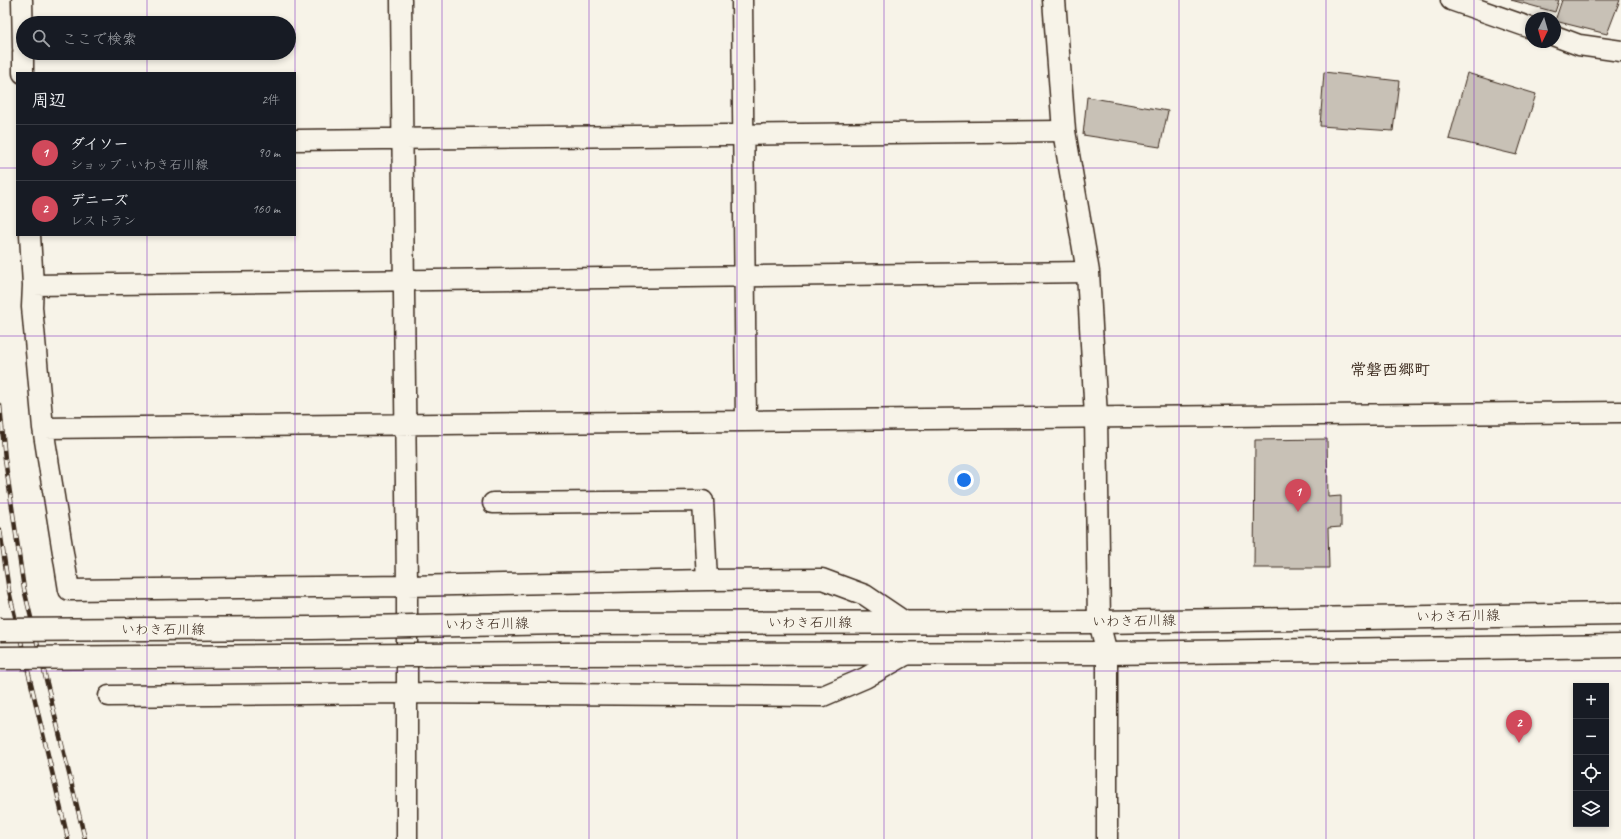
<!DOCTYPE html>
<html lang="ja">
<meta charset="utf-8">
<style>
:root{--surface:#171b24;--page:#20242c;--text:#f1f3f6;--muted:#9ea1a6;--line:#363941;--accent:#d1495b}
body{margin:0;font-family:Caveat,"Klee One",sans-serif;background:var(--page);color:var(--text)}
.controls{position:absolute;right:12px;bottom:12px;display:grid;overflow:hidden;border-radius:0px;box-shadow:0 2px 6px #0003}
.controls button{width:36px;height:36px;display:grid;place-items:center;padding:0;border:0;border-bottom:1px solid var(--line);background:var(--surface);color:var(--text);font:20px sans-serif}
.compass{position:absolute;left:1525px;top:12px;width:36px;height:36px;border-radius:50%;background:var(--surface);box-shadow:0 2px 6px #0003;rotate:185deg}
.you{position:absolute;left:964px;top:480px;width:14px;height:14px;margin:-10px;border:3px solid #fff;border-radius:50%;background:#1a73e8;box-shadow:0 0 0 6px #1a73e833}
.badge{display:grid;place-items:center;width:26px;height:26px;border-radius:50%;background:var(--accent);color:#fff;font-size:13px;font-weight:700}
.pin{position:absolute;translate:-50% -33px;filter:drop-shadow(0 1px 2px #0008)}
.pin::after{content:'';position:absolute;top:21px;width:14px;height:12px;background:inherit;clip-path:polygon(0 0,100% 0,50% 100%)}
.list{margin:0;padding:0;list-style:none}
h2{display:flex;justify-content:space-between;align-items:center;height:52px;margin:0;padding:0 16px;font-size:17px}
h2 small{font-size:13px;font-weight:400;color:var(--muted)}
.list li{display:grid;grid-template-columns:26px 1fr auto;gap:12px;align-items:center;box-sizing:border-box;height:56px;padding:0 16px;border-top:1px solid var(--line)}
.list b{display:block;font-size:15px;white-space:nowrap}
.list p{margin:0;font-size:13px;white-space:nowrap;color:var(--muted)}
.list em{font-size:13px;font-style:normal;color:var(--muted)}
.icon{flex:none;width:22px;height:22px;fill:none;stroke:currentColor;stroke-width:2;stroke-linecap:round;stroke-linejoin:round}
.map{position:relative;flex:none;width:1621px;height:839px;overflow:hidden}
.search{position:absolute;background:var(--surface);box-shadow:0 2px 6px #0003;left:16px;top:16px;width:280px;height:44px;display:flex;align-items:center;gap:10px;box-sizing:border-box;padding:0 14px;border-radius:22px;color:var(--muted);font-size:15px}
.panel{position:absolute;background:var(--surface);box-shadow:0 2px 6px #0003;left:16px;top:72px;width:280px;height:164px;border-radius:0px}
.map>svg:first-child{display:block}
.building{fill:#c8c1b6;stroke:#3b2a1e}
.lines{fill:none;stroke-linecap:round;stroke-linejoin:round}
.minor-casing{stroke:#3b2a1e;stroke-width:23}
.tertiary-casing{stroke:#3b2a1e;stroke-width:25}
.primary-casing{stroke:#3b2a1e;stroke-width:25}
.minor{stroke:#f7f3e8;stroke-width:20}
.tertiary{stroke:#f7f3e8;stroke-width:22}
.primary{stroke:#f7f3e8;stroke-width:22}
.rail-casing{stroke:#3b2a1e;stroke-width:4.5}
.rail{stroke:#f7f3e8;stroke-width:3;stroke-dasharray:9;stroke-linecap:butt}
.primary-bridge-casing{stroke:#3b2a1e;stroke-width:25;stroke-linecap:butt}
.primary-bridge{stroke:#f7f3e8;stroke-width:22}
.grid{fill:none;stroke:#7b2cbf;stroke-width:1;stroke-opacity:0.55}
.labels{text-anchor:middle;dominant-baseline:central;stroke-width:3;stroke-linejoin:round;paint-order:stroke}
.street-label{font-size:14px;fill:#3b2a1e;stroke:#f7f3e8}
.quarter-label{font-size:16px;font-weight:bold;fill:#3b2a1e;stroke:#f7f3e8}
</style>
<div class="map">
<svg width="1621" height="839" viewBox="0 0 1621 839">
<rect width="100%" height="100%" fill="#f7f3e8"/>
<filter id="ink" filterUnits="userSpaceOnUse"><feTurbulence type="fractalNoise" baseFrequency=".025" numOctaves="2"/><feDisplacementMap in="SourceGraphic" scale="8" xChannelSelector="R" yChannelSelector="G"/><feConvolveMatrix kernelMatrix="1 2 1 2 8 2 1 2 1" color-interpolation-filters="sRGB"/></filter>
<g filter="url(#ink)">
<!-- building -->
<path class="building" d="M1511 0H1559L1555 12Z
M1562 0H1620L1607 34 1555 21Z
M1324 72 1399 81 1393 131 1320 126Z
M1467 73 1536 94 1517 155 1449 139Z
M1087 97 1168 111 1160 147 1083 135Z
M1327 439 1328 497 1341 496V527L1328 528 1329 568H1254L1255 440Z"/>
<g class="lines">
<!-- minor casing -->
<g class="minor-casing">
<path id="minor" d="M22 0 23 48
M401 0 407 586V839
M742 0 746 421
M1451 0 1531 28
M1555 36 1579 45 1621 51
M23 53V73
M295 140 1064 131
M30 235 33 285 32 307 43 428 69 590 407 586 707 580 822 579 865 595 905 622
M33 285 1088 272
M43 428 1621 412
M493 503 703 501 707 580
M1099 622 1107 653V839
M109 696 407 693 823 696 865 678 909 653"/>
</g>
<!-- tertiary casing -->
<g class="tertiary-casing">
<path id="tertiary" d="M1054 0 1064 131 1088 272 1096 417 1099 622"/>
</g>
<!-- primary casing -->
<g class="primary-casing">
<path id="primary" d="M560 623 1099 622 1621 614
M561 654 1107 653 1621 646"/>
</g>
<!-- minor -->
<use href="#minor" class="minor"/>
<!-- tertiary -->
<use href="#tertiary" class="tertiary"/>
<!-- primary -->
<use href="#primary" class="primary"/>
<!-- rail casing -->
<g class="rail-casing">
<path id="rail" d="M0 405 5 459 24 589 85 839
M0 530 9 591 68 839"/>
</g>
<!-- rail -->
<use href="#rail" class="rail"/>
<!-- primary-bridge casing -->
<g class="primary-bridge-casing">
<path id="primary-bridge" d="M0 630 313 628 560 623
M0 658 561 654"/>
</g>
<!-- primary-bridge -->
<use href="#primary-bridge" class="primary-bridge"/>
</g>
</g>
<!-- grid -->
<path class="grid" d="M147 0V23M295 0V73M442 0V839M589 0V839M737 0V839M884 0V839M1032 0V839M1179 0V839M1326 0V839M1474 0V839M147 53V73M0 168H17M295 168H1621M147 235V839M295 235V839M0 336H1621M0 503H1621M0 671H1621"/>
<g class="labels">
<!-- street labels -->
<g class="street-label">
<text transform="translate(1458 616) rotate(-1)">いわき石川線</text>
<text transform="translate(1134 621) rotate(-1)">いわき石川線</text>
<text x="810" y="622">いわき石川線</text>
<text transform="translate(487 624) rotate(-1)">いわき石川線</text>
<text x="163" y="629">いわき石川線</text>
</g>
<!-- quarter labels -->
<g class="quarter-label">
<text x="1390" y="370">常磐西郷町</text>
</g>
</g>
</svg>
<div class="controls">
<button>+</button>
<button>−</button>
<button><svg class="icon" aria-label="locate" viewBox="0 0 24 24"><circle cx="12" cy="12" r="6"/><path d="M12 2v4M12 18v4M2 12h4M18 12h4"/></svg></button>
<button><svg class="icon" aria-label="layers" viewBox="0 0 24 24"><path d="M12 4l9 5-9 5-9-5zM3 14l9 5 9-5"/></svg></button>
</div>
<svg class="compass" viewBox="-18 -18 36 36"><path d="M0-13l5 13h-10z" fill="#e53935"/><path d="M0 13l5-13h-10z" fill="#9ea1a6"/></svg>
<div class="you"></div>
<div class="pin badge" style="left:1298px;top:512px">1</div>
<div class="pin badge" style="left:1519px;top:743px">2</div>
<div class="search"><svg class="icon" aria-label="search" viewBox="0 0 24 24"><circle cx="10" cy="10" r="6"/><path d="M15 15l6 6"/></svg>ここで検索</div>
<section class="panel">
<h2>周辺<small>2件</small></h2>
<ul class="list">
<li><span class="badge">1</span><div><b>ダイソー</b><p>ショップ · いわき石川線</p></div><em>90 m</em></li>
<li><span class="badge">2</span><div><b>デニーズ</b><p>レストラン</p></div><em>160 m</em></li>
</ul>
</section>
</div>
